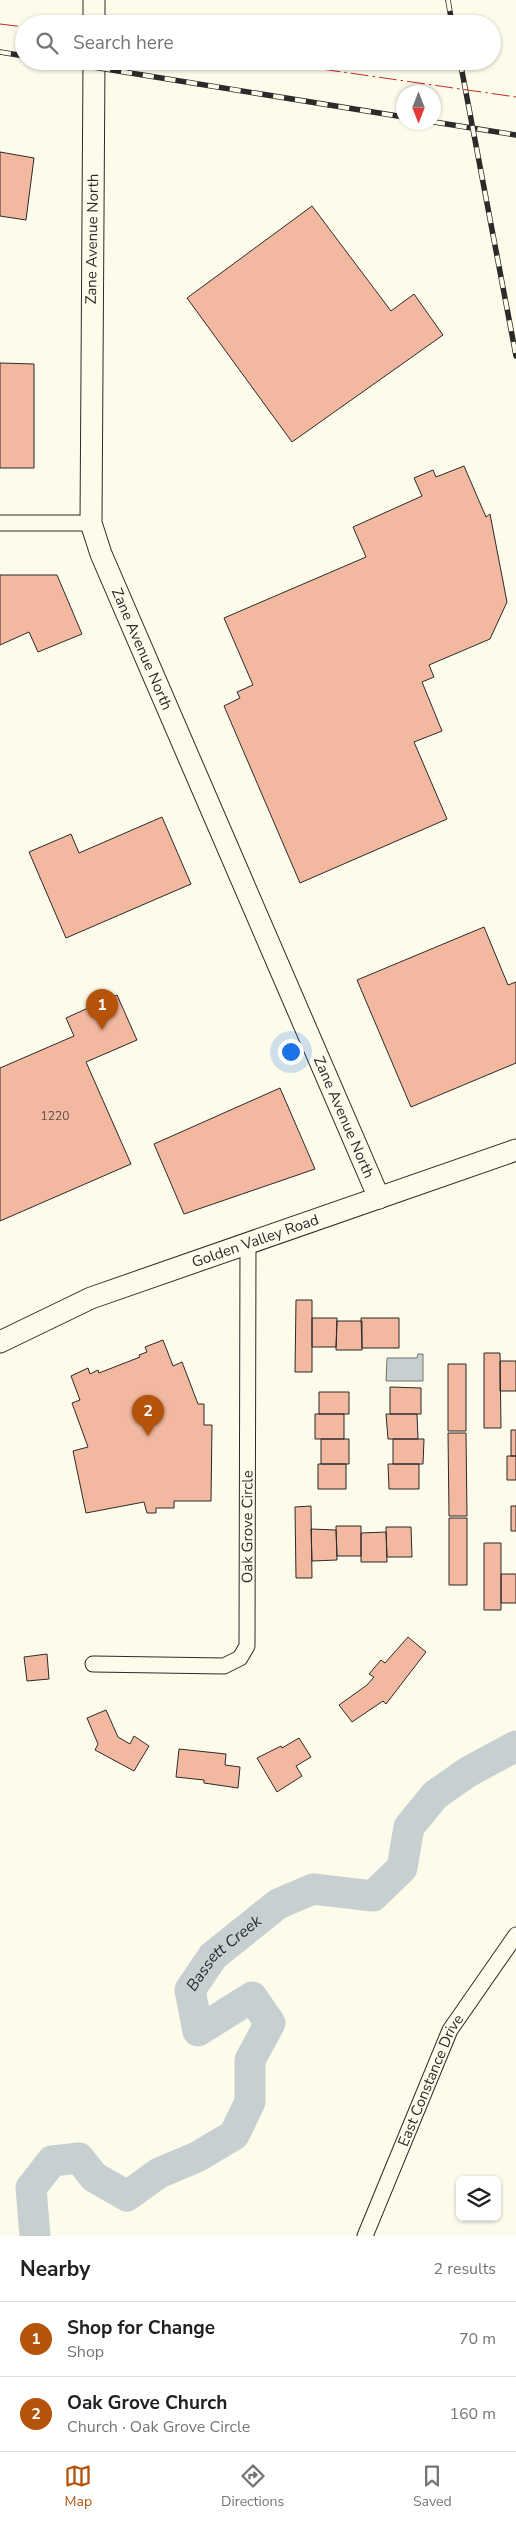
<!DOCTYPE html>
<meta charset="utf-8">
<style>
:root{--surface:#fff;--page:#f6f6f6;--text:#202124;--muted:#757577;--line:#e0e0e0;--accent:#b45309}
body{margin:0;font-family:"Nunito Sans",sans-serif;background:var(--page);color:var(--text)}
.controls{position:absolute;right:15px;bottom:15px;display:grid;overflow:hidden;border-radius:8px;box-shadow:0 1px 4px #0004}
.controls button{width:45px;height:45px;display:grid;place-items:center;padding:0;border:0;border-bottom:1px solid var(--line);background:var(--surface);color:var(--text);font:25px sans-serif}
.compass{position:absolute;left:396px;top:85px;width:45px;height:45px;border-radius:50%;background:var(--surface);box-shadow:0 1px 4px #0004;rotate:180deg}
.you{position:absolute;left:290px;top:1051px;width:18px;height:18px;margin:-12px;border:4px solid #fff;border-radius:50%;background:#1a73e8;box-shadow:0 0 0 8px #1a73e833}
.badge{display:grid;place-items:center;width:32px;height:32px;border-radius:50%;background:var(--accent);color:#fff;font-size:16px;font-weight:700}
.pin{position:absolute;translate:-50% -41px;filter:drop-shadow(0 1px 2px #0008)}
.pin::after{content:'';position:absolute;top:26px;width:18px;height:15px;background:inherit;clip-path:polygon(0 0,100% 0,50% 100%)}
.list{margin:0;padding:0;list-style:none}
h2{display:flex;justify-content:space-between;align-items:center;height:65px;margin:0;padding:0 20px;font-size:21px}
h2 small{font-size:16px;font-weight:400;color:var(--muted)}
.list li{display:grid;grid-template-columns:32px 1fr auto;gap:15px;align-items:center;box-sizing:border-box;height:75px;padding:0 20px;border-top:1px solid var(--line)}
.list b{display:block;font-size:19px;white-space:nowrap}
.list p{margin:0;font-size:16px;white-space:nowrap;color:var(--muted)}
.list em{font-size:16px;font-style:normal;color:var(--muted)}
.icon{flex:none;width:28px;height:28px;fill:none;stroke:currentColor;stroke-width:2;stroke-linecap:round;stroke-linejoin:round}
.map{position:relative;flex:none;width:516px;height:2236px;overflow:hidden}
.search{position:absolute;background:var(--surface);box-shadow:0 1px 4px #0004;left:15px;right:15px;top:15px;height:55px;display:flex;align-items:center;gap:12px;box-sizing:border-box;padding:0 18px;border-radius:28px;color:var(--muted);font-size:19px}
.sheet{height:215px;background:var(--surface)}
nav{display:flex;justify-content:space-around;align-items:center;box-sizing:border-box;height:70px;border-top:1px solid var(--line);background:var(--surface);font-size:14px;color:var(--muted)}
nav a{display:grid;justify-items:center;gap:2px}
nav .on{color:var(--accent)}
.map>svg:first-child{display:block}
.water{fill:#c7d0d0;stroke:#74746e}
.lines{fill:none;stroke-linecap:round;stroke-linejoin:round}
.river{stroke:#c7d0d0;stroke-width:31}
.building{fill:#f2b8a0;stroke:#2b2b2b}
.street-casing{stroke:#2b2b2b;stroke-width:17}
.secondary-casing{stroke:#2b2b2b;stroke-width:23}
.street{stroke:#fdfbea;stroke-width:15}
.secondary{stroke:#fdfbea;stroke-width:21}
.rail-casing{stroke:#2b2b2b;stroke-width:5.5}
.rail{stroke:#fdfbea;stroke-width:4;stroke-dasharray:11;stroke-linecap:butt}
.power{stroke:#c62828;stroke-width:1;stroke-dasharray:18 4 2.5 4;stroke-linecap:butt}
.labels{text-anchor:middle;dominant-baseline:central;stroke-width:4;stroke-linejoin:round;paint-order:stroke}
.number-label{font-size:12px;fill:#5d4e48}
.street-label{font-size:15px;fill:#2b2b2b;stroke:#fdfbea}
.water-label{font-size:16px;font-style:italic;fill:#2b2b2b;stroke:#fdfbea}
</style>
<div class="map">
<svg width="516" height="2236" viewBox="0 0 516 2236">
<rect width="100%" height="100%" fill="#fdfbea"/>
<!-- water -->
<path class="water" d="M418 1354H423V1381H386L387 1358H417Z"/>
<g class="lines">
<!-- river -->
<path class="river" id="s1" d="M35 2236 31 2188 52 2161 79 2158 94 2177 127 2196 159 2173 197 2157 234 2135 250 2102V2060L270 2023 252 1997 198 2031 190 1990 213 1956 278 1904 313 1889 373 1896 402 1868 409 1827 435 1795 468 1772 516 1746"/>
</g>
<!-- building -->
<path class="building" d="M0 152 34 158 26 220 0 216Z
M312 206 391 311 414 294 443 335 292 442 187 298Z
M0 363 34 364V468H0Z
M464 466 486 517 490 514 507 602 490 639 429 665 434 677 422 682 442 731 414 742 447 819 300 883 224 706 240 698 237 692 253 685 224 618 366 557 353 527 422 496 414 478 433 470 436 477Z
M0 575H57L82 634 38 652 29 632 0 645Z
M162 817 191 884 66 938 29 852 71 834 79 853Z
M484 927 508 985 516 982V1063L411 1107 357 980Z
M117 995 137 1040 86 1062 131 1164 0 1221V1068L74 1036 66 1018Z
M280 1088 315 1169 184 1214 154 1144Z
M296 1300H312V1372H295Z
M312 1318H337L336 1347H312Z
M361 1318H399V1348H362Z
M337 1321H362V1350H336Z
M163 1340 173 1366 182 1362 198 1404H204V1425H212L211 1501H174V1508H156V1513H147L144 1502 86 1513 73 1451 88 1447 72 1403 80 1400 71 1376 88 1368 90 1374 98 1370 99 1373 140 1357 139 1355 147 1352 145 1347Z
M484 1353H500L501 1428H484Z
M500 1361H516V1391H500Z
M448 1364H466V1431H448Z
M390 1387 421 1388V1414H390Z
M319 1392H349V1414H319Z
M315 1414H344V1439H315Z
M386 1414H417L418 1439H388Z
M511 1430H516V1456H511Z
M448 1433H466L467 1516H449Z
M321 1439H349V1464H321Z
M393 1439H424L423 1464H393Z
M507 1456H516V1480H507Z
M318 1464H346V1489H318Z
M388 1464H419V1489H389Z
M311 1506 312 1578H296L295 1507Z
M511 1506H516V1531H511Z
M449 1518H467V1585H449Z
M336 1526H361V1556H337Z
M386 1527H411L412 1557H387Z
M311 1529 336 1530 337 1560 312 1561Z
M386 1532 387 1562H361V1533Z
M484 1543H501V1610H484Z
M501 1574H516V1603H501Z
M408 1637 426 1652 386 1704 383 1701 352 1722 339 1705 367 1685 374 1677 369 1674 381 1660 385 1663Z
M47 1654 49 1679 27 1681 24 1657Z
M106 1710 118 1737 130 1744 134 1736 149 1746 134 1771 95 1750 98 1744 87 1718Z
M299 1738 311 1757 296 1766 302 1776 277 1792 257 1758 281 1746 282 1748Z
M179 1749 226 1754 225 1765 240 1767 238 1788 204 1783V1780L176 1777Z"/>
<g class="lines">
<!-- street casing -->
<g class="street-casing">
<g id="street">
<path d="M0 523H91"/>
<path id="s2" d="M93 1664 224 1666 240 1658 247 1646 248 1244"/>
<path id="s3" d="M365 2236 450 2030 516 1935"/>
</g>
</g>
<!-- secondary casing -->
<g class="secondary-casing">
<g id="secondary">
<path d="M94 0V24"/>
<path id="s4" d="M94 61 91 523 101 554 379 1198"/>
<path id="s5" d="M0 1342 91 1298 516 1150"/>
</g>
</g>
<!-- street -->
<use href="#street" class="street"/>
<!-- secondary -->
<use href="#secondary" class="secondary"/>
<!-- rail casing -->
<g class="rail-casing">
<path id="rail" d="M448 0 452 24
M0 52 24 56
M56 61 404 117
M460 61 516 356
M434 122 516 135"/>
</g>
<!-- rail -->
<use href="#rail" class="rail"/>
<!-- power -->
<path class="power" d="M0 24 24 27
M266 61 516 97"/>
</g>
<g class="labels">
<!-- number labels -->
<g class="number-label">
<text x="55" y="1116">1220</text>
</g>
<!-- street labels -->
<g class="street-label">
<text transform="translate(92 239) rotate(-89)">Zane Avenue North</text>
<text stroke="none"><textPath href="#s4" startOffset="598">Zane Avenue North</textPath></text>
<text stroke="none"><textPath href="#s4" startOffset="1108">Zane Avenue North</textPath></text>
<text stroke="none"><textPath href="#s5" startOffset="275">Golden Valley Road</textPath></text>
<text stroke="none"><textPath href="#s2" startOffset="282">Oak Grove Circle</textPath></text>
<text stroke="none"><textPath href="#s3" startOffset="169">East Constance Drive</textPath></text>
</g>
<!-- water labels -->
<g class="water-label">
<text stroke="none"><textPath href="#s1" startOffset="604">Bassett Creek</textPath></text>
</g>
</g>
</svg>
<div class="controls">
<button><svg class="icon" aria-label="layers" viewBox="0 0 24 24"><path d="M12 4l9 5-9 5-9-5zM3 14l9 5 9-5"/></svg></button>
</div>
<svg class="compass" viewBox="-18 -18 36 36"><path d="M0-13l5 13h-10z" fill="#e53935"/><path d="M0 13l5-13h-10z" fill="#757577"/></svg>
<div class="you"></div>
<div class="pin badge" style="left:102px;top:1030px">1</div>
<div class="pin badge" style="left:148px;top:1436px">2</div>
<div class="search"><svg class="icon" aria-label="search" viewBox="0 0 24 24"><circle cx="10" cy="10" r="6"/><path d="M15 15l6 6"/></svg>Search here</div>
</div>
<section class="sheet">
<h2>Nearby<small>2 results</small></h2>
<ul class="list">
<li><span class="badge">1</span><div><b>Shop for Change</b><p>Shop</p></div><em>70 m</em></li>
<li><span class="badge">2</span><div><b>Oak Grove Church</b><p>Church · Oak Grove Circle</p></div><em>160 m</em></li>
</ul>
</section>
<nav>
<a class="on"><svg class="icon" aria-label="map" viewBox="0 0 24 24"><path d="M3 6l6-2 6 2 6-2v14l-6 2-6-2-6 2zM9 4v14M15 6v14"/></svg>Map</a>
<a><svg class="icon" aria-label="directions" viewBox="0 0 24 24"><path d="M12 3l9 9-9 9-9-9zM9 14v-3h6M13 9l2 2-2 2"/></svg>Directions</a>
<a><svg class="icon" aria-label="saved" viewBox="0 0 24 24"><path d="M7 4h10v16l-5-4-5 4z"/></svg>Saved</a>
</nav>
